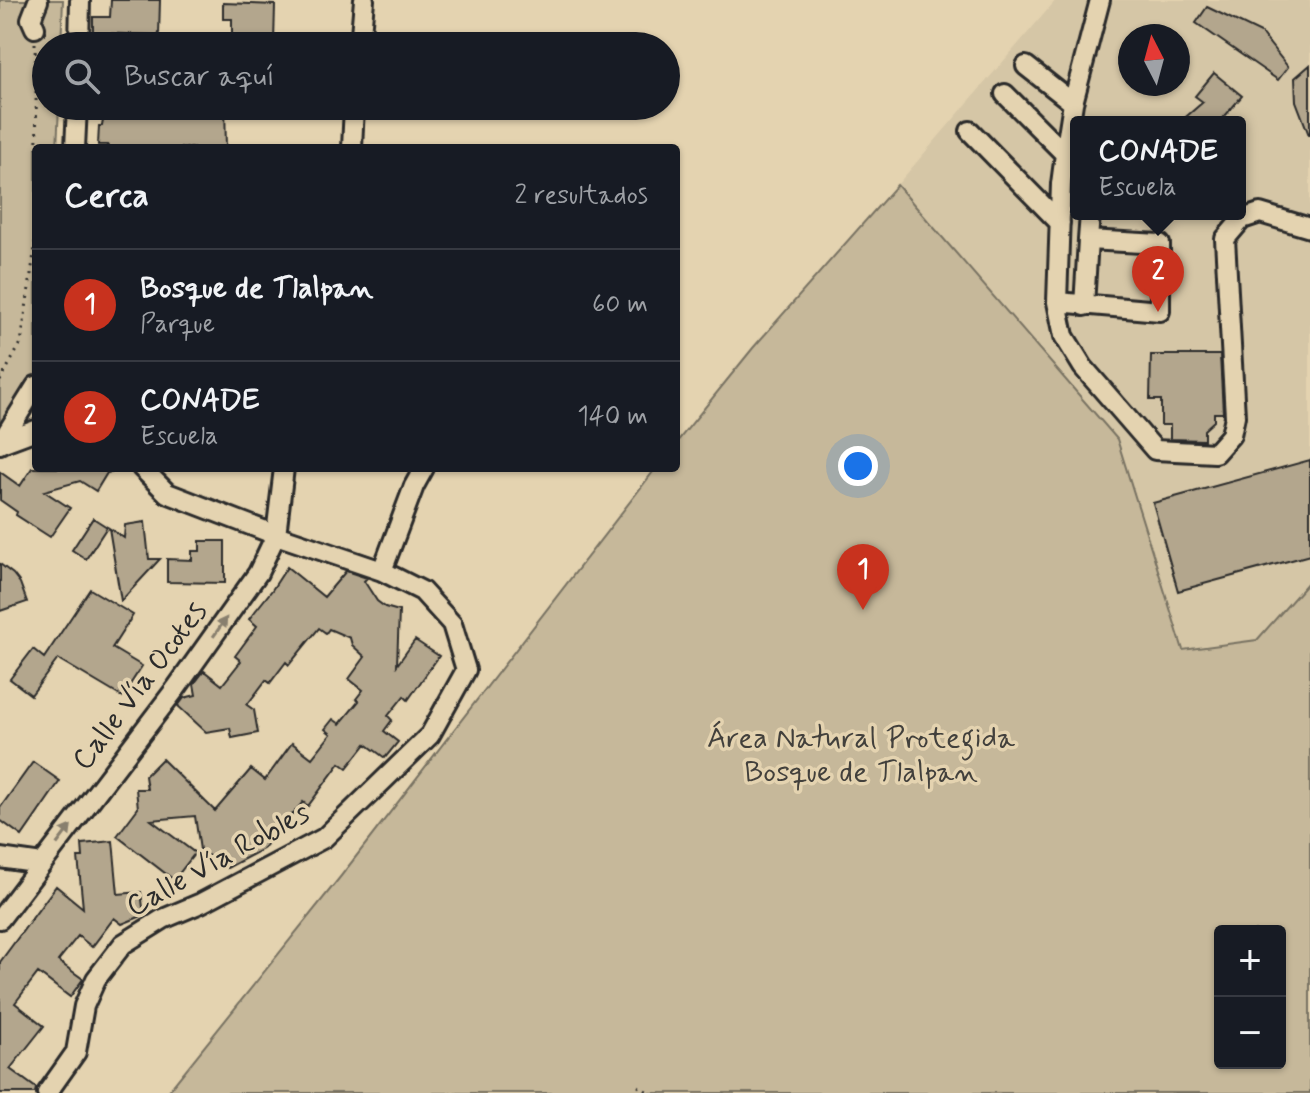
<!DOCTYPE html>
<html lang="es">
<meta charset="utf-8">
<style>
:root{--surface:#171b24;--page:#242831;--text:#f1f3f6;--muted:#9ea1a6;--line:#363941;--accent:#c8321e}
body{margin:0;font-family:Mynerve,sans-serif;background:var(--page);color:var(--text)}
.controls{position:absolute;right:24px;bottom:24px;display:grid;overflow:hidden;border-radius:8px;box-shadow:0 2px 6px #0004}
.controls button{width:72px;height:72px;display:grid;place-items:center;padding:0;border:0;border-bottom:2px solid var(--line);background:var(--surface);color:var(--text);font:40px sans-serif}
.compass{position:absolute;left:1118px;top:24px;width:72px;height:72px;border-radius:50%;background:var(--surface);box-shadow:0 2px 6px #0004;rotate:354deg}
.you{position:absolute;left:858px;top:466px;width:28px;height:28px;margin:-20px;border:6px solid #fff;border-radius:50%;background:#1a73e8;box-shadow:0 0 0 12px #1a73e833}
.badge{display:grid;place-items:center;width:52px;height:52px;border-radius:50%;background:var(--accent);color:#fff;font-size:26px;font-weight:700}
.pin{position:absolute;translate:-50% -66px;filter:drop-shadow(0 2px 4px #0008)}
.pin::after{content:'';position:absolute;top:42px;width:28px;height:24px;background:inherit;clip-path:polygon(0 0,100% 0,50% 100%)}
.popup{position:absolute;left:1070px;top:116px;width:176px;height:104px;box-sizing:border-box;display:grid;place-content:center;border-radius:8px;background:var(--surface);filter:drop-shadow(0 2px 6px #0005);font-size:26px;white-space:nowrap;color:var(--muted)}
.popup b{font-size:30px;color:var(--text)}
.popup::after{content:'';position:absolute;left:50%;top:100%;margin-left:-16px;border:16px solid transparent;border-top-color:var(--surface)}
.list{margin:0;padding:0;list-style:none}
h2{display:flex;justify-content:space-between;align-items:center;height:104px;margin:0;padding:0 32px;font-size:34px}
h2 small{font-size:26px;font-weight:400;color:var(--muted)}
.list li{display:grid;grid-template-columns:52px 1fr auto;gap:24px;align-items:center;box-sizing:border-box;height:112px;padding:0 32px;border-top:2px solid var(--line)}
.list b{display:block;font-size:30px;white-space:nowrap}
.list p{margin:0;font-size:26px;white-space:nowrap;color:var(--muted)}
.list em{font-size:26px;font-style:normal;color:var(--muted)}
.icon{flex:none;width:44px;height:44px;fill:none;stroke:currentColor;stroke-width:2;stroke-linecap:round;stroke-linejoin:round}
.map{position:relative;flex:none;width:1310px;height:1093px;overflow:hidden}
.search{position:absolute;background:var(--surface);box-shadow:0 2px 6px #0004;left:32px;top:32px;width:648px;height:88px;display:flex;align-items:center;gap:20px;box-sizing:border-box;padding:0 28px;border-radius:44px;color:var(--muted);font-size:30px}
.panel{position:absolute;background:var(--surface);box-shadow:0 2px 6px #0004;left:32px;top:144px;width:648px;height:328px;border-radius:8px}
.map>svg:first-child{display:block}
.built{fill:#d5c6a6;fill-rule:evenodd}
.green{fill:#c6b89a;stroke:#787262;stroke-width:2;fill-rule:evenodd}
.building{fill:#b3a68d;stroke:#2b2b2b;stroke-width:2}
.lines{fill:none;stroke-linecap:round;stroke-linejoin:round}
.minor-casing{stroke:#2b2b2b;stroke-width:24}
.path{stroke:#2b2b2b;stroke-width:3;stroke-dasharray:2 6;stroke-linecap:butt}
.minor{stroke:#e4d3b0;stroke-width:18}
.oneway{fill:#887f6e}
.labels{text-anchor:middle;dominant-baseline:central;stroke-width:7;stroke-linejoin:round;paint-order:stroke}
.street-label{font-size:30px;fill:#2b2b2b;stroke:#e4d3b0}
.park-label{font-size:30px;fill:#42403c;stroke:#e4d3b0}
</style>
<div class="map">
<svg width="1310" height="1093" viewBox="0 0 1310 1093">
<rect width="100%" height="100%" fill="#e4d3b0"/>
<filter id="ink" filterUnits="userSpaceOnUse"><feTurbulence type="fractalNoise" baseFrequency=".0125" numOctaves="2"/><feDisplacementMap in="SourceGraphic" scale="16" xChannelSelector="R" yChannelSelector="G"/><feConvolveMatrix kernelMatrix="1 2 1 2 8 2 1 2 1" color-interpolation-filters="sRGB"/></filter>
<g filter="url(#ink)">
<!-- built -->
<path class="built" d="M1056 0H1310V580L1257 641 1183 650 1117 439 897 185ZM1130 36H1178V84H1130ZM1076 122H1240V214H1076Z"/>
<!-- green -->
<path class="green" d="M0 0H63L61 46H46V106H59L57 148H36V379L0 437Z
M897 185 1117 439 1183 650 1257 640 1310 580V1093H167L341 876 656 468H676V443L753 348ZM1220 931H1280V1063H1220Z"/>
<!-- building -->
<path class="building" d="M111 0H160L159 35 93 33V17H110Z
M223 3 275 5 274 43 232 42V19H223Z
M1207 7 1261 33 1288 67 1278 80 1196 23Z
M1310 65V135H1309L1296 101 1295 78Z
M1214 73 1242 96 1220 122H1180L1203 102 1195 96Z
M115 106H225L226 148H108V145H98L99 126H102L104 115Z
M1151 355H1220L1223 413H1214V421L1204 430V440L1170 439V425H1161V400H1150Z
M1310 460V555L1178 591 1153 503Z
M32 468H111L112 472 107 473 96 491 80 481 44 491 70 508 50 537 16 515 17 512 0 500V472L20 486Z
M93 518 107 527 86 559 72 550Z
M145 522 149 559H160L121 601 109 528 124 538 125 525Z
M200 541H225V583L167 582V559L192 560V551H200Z
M0 564 13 574 20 583 27 602 0 611Z
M287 567 324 597 346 571 367 578 364 581 377 601 385 607 399 611 397 665 415 640 439 656 408 700 404 696 388 716 392 720 384 731 398 742 385 758 366 744 347 768 340 763 308 806 303 802 263 849 227 868 200 850 195 816 151 820 195 853 174 880 117 836 138 808 136 789H147L145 776 162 759 215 811 251 769 265 780 292 743 312 758 331 734 325 729 333 719 340 724 359 701 356 699 363 690 349 679 365 657 352 645 350 638 329 629 326 633 319 628 289 665 286 662 270 683 266 680 247 705 254 710 258 733 232 738 230 728 206 732 178 706 184 698 196 695 194 684 204 671 222 685 241 661 235 656 257 626 249 619 272 590Z
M90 589 133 615 112 648 142 666 122 697 58 659 31 695 10 679 33 649 44 658Z
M33 762 60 781 22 836 0 820V808Z
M113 841 118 894 141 892 144 915 122 924 114 918 92 947 78 936 58 961 83 979 70 997 38 973 15 1003 44 1026 10 1069 36 1088 35 1093H0V962L56 886 83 908 78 857H83L82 844Z"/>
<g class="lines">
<!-- minor casing -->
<g class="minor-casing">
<path id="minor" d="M1100 0 1073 103 1065 154 1061 184 1057 302 1064 336 1083 367 1155 450 1215 453 1231 435 1235 416 1225 239 1242 219 1260 213 1310 228
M35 28 31 19 38 1
M79 46 80 0
M360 46 364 0
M1026 66 1073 103
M1005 94 1065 154
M970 131 1060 223
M75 148 77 106
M352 148 354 106
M1057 302 1160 311V244L1088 240 1090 214
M1084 306 1088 240
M1 443 36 430
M0 444 36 386
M382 571 414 486 424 468
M0 858 42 864
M0 919 177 687 258 573 276 535 284 468
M47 1093 76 1052 84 1006 96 979 123 944 163 919 201 903 324 838 430 735 466 670 452 624 422 591 382 571 276 535 167 493 142 468"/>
</g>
<!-- path -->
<path class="path" d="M35 43 37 148
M0 381 21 343 35 247 36 200
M638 1086 650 1093"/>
<!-- minor -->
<use href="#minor" class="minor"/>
</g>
<!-- one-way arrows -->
<defs><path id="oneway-solid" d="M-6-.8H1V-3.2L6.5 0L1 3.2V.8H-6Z" transform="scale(2)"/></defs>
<g class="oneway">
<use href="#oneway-solid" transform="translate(220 627) rotate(-55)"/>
<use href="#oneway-solid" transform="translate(64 835) rotate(-53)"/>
</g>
</g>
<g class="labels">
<!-- street labels -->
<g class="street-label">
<text transform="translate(140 686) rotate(-53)">Calle Vía Ocotes</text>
<text transform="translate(218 860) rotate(-29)">Calle Vía Robles</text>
</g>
<!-- park labels -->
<g class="park-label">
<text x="861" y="738">Área Natural Protegida<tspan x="861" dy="34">Bosque de Tlalpan</tspan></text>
</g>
</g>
</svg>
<div class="controls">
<button>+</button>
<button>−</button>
</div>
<svg class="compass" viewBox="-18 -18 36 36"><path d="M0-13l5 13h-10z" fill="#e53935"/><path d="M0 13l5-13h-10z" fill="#9ea1a6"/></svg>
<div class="you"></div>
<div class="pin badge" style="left:863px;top:610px">1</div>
<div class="pin badge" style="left:1158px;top:312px">2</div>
<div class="popup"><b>CONADE</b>Escuela</div>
<div class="search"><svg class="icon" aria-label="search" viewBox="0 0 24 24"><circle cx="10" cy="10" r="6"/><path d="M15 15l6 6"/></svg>Buscar aquí</div>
<section class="panel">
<h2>Cerca<small>2 resultados</small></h2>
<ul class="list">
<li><span class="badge">1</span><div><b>Bosque de Tlalpan</b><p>Parque</p></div><em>60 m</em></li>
<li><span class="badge">2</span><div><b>CONADE</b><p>Escuela</p></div><em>140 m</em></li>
</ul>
</section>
</div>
